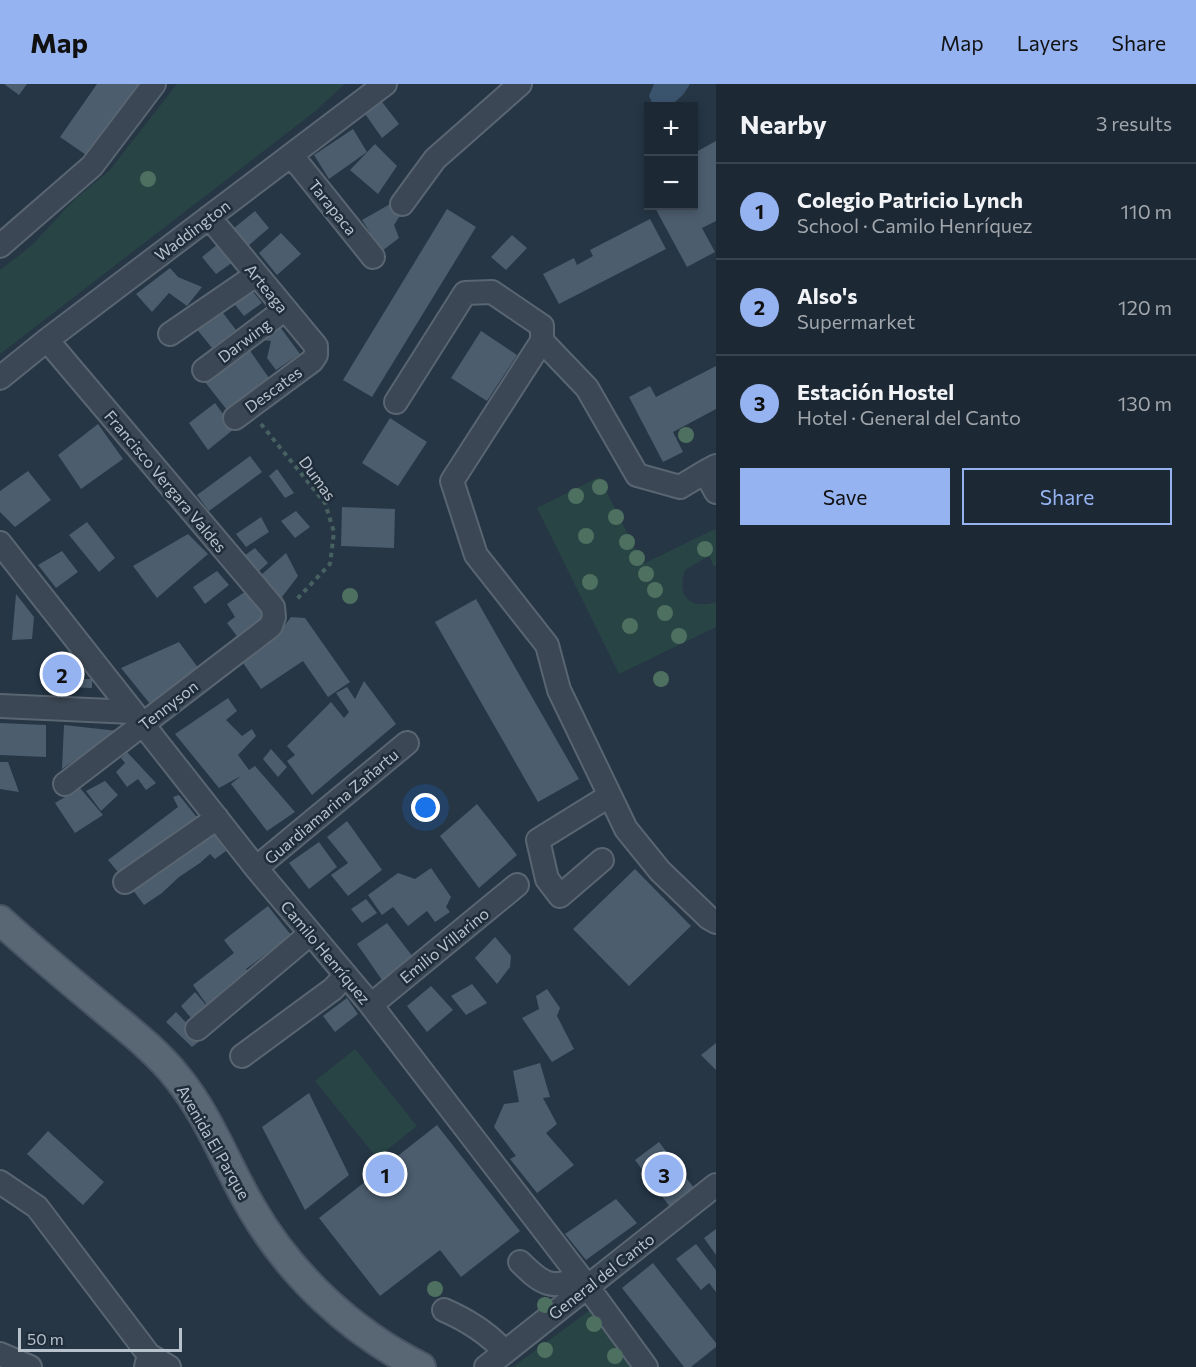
<!DOCTYPE html>
<meta charset="utf-8">
<style>
:root{--surface:#1c2834;--page:#293440;--text:#f1f3f6;--muted:#a0a6ac;--line:#3a444f;--accent:#95b2f1}
body{margin:0;font-family:Commissioner,sans-serif;background:var(--page);color:var(--text)}
.controls{position:absolute;right:18px;top:18px;display:grid;overflow:hidden;border-radius:0px;box-shadow:0 3px 9px #0003}
.controls button{width:54px;height:54px;display:grid;place-items:center;padding:0;border:0;border-bottom:2px solid var(--line);background:var(--surface);color:var(--text);font:30px sans-serif}
.scale{position:absolute;left:18px;bottom:15px;width:164px;box-sizing:border-box;padding-left:6px;border:3px solid #b8c2cd;border-top:0;font-size:16px;line-height:21px;white-space:nowrap;color:#b8c2cd;-webkit-text-stroke:4px #1f2c39;paint-order:stroke}
.you{position:absolute;left:426px;top:724px;width:21px;height:21px;margin:-15px;border:4px solid #fff;border-radius:50%;background:#1a73e8;box-shadow:0 0 0 9px #1a73e833}
.badge{display:grid;place-items:center;width:39px;height:39px;border-radius:50%;background:var(--accent);color:#111;font-size:20px;font-weight:700}
.pin{position:absolute;translate:-50% -50%;border:3px solid #fff;box-shadow:0 2px 6px #0006}
.list{margin:0;padding:0;list-style:none}
h2{display:flex;justify-content:space-between;align-items:center;height:78px;margin:0;padding:0 24px;font-size:26px}
h2 small{font-size:20px;font-weight:400;color:var(--muted)}
.list li{display:grid;grid-template-columns:39px 1fr auto;gap:18px;align-items:center;box-sizing:border-box;height:96px;padding:0 24px;border-top:2px solid var(--line)}
.list b{display:block;font-size:22px;white-space:nowrap}
.list p{margin:0;font-size:20px;white-space:nowrap;color:var(--muted)}
.list em{font-size:20px;font-style:normal;color:var(--muted)}
.actions{display:flex;gap:12px;padding:18px 24px}
.actions a{flex:1;padding:14px 0;border:2px solid var(--accent);border-radius:0px;text-align:center;font-size:21px;color:var(--accent)}
.actions .main{background:var(--accent);color:#111}
.map{position:relative;flex:none;width:716px;height:1283px;overflow:hidden}
header{display:flex;align-items:center;gap:36px;box-sizing:border-box;height:84px;padding:0 30px;background:var(--accent);color:#111}
header strong{font-size:28px}
nav{display:flex;gap:33px;margin-inline-start:auto;font-size:21px}
main{display:flex}
aside{flex:1;background:var(--surface)}
.map>svg:first-child{display:block}
.green{fill:#284445}
.water{fill:#3b546e}
.building{fill:#4c5d6e}
.lines{fill:none;stroke-linecap:round;stroke-linejoin:round}
.minor-casing{stroke:#596571;stroke-width:26}
.major-casing{stroke:#475360;stroke-width:32}
.path{stroke:#476161;stroke-width:4;stroke-dasharray:4.5 4.5;stroke-linecap:butt}
.minor{stroke:#3b4754;stroke-width:22}
.major{stroke:#596674;stroke-width:28}
.tree{fill:#4e7060}
.labels{text-anchor:middle;dominant-baseline:central;stroke-width:5;stroke-linejoin:round;paint-order:stroke}
.street-label{font-size:16px;fill:#b8c2cd;stroke:#1f2c39}
</style>
<header>
<strong>Map</strong>
<nav><a>Map</a><a>Layers</a><a>Share</a></nav>
</header>
<main>
<div class="map">
<svg width="716" height="1283" viewBox="0 0 716 1283">
<rect width="100%" height="100%" fill="#263645"/>
<!-- green -->
<path class="green" d="M177 0H345L313 29 0 270V186L31 162 75 115 109 87Z
M599 393 643 480 715 445 716 447V481L714 483 709 472 685 486C676 512 690 526 716 518V543L619 590 537 424Z
M355 965 417 1042 377 1074 315 997Z
M590 1226 633 1283H513Z"/>
<!-- water -->
<path class="water" d="M654 0H690C683 13 668 29 652 19L649 12Z"/>
<!-- building -->
<path class="building" d="M4 0H27L19 11Z
M97 0H145L92 75 60 53Z
M379 14 399 40 382 54 363 27Z
M353 45 367 68 329 95 314 71Z
M716 57V137L702 144 715 168 687 183 654 122H694V69Z
M375 60 397 82 378 110 350 86Z
M392 119 401 130 394 141 399 154 382 167 362 136Z
M447 125 476 143 372 313 343 296Z
M255 127 269 144 248 162 234 144Z
M650 135 666 165 559 220 543 190 574 174 577 181 593 172 590 166Z
M281 149 301 170 277 191 259 169Z
M512 151 527 164 506 186 491 173Z
M218 160 233 178 216 190 202 173Z
M170 184 178 193 202 203 187 222 169 209 152 228 136 210Z
M250 204 262 219 244 232 231 216Z
M220 225 236 246 212 264 195 243Z
M275 236 300 270 276 286 267 274 271 257 256 255Z
M481 247 517 271 487 317 451 294Z
M244 258 269 294 227 326 201 293Z
M716 282V325L673 348 683 368 663 378 629 313 650 302 656 313Z
M215 319 234 345 208 366 189 339Z
M390 334 427 358 398 402 362 379Z
M98 340 123 375 81 405 58 371Z
M250 372 262 388 209 427 197 411Z
M277 385 294 409 285 414 269 392Z
M28 387 51 416 15 443 0 428V407Z
M342 423 395 425 394 464 341 462Z
M296 427 310 443 295 454 281 437Z
M261 433 269 448 246 463 236 450Z
M87 438 115 474 99 488 69 451Z
M188 450 208 470 157 514 133 482Z
M255 464 268 479 258 488 244 472Z
M62 467 78 488 56 504 38 481Z
M286 469 298 492 279 517 260 492Z
M217 487 229 501 205 520 193 503Z
M246 507 266 534 239 555 227 539 235 533 227 520Z
M16 510 34 533 32 555 12 556Z
M476 515 579 695 538 718 435 538Z
M291 533 305 534 350 598 328 613 303 577 261 605 239 573 281 546Z
M179 558 202 589 155 626 121 584Z
M59 574 69 575V585H81V595H92V604L43 602 44 585 59 586Z
M364 597 396 640 312 711 287 677 295 671 287 662 331 618 344 634 349 628 336 609 347 603 355 615Z
M228 614 237 627 226 636 242 652 252 645 256 652 238 671 249 686 255 682 295 728 267 747 231 700 241 692 219 704 175 650Z
M0 639 46 641V673L0 671Z
M64 641 118 647 62 685Z
M271 665 287 683 278 693 263 675Z
M127 668 156 699 146 706 138 695 127 703 116 688 125 679 121 674Z
M0 678H8L19 708 0 705Z
M105 697 118 711 101 727 86 707Z
M80 704 103 731 75 749 55 719Z
M179 711 200 737 123 794 108 776 178 723 173 713Z
M477 720 517 771 479 804 440 752Z
M347 737 382 786 348 812 331 791 348 779 327 753Z
M210 744 226 767 215 775 210 770 200 779 179 793 162 809 144 821 130 802Z
M319 758 337 783 309 805 289 779Z
M431 784 451 813 446 823 450 828 435 838 427 827 408 842 393 823 382 831 368 811 398 789 415 795Z
M635 785 691 842 629 902 573 845Z
M366 815 377 829 362 839 351 825Z
M268 822 291 851 246 885 251 890 209 924 193 901 234 869 224 856Z
M387 839 413 873 382 896 357 860Z
M495 853 511 872 510 883 497 900 475 874Z
M472 900 487 919 466 931 451 912Z
M431 902 453 926 427 948 407 922Z
M547 905 560 924 557 932 574 965 552 978 522 934 539 925 536 912Z
M195 908 211 927 196 940 181 922Z
M347 914 358 930 335 948 323 932Z
M176 928 202 955 192 963 166 938Z
M716 959V986L701 971Z
M540 979 550 1013 543 1014 557 1040 546 1049 574 1081 537 1109 510 1075 516 1072 494 1043 504 1020 519 1018 513 987Z
M309 1009 349 1091 305 1126 262 1043Z
M437 1041 520 1147 461 1193 440 1166 380 1212 319 1134Z
M48 1047 104 1098 83 1121 27 1070Z
M659 1058 694 1104 670 1123 635 1076Z
M616 1115 637 1139 586 1176 565 1150Z
M716 1145V1171L704 1154Z
M696 1160 716 1186V1208L709 1199 701 1206 676 1175Z
M653 1179 716 1259V1263L691 1283H684L622 1204Z"/>
<g class="lines">
<!-- minor casing -->
<g class="minor-casing">
<path id="minor" d="M292 72 373 173
M402 120 435 75 520 0
M209 133 316 262V271L312 277 235 334
M0 162 92 82 154 0
M170 250 256 191
M47 256 273 523 274 533 271 542 65 700
M542 257 587 304 637 391 680 403 705 388
M204 286 284 226
M0 294 47 256 385 0
M396 318 465 209 492 208 542 242V257L452 397 476 471 547 561 559 606 626 745 660 787 709 834 716 838
M716 382 705 388 716 408
M0 459 256 784 371 921 587 1202 646 1283
M0 622 133 628
M602 776 560 812 547 795 538 756 609 712
M256 784 407 659
M125 798 217 734
M371 921 517 801
M197 945 310 850
M242 972 333 905 346 891
M0 1098 37 1123 149 1271 146 1283
M520 1178C540 1198 552 1208 579 1193
M444 1226C467 1236 488 1249 505 1268
M0 1270 30 1283
M149 1271 169 1283
M486 1283 716 1101"/>
</g>
<!-- major casing -->
<g class="major-casing">
<path id="major" d="M0 836C36 869 74 900 111 931 134 950 158 969 177 993 209 1032 226 1080 251 1123 290 1191 351 1248 421 1283"/>
</g>
<!-- path -->
<path class="path" d="M261 340 325 419 334 448 330 480 297 515"/>
<!-- minor -->
<use href="#minor" class="minor"/>
<!-- major -->
<use href="#major" class="major"/>
</g>
<!-- trees -->
<g class="tree">
<circle cx="148" cy="95" r="8"/>
<circle cx="686" cy="351" r="8"/>
<circle cx="600" cy="403" r="8"/>
<circle cx="576" cy="412" r="8"/>
<circle cx="616" cy="433" r="8"/>
<circle cx="586" cy="452" r="8"/>
<circle cx="627" cy="458" r="8"/>
<circle cx="705" cy="465" r="8"/>
<circle cx="637" cy="474" r="8"/>
<circle cx="646" cy="490" r="8"/>
<circle cx="590" cy="498" r="8"/>
<circle cx="655" cy="506" r="8"/>
<circle cx="350" cy="512" r="8"/>
<circle cx="665" cy="529" r="8"/>
<circle cx="630" cy="542" r="8"/>
<circle cx="679" cy="552" r="8"/>
<circle cx="661" cy="595" r="8"/>
<circle cx="435" cy="1205" r="8"/>
<circle cx="545" cy="1221" r="8"/>
<circle cx="594" cy="1240" r="8"/>
<circle cx="545" cy="1266" r="8"/>
<circle cx="615" cy="1272" r="8"/>
</g>
<g class="labels">
<!-- street labels -->
<g class="street-label">
<text transform="translate(333 123) rotate(51)">Tarapaca</text>
<text transform="translate(192 146) rotate(-37)">Waddington</text>
<text transform="translate(267 204) rotate(51)">Arteaga</text>
<text transform="translate(244 256) rotate(-37)">Darwing</text>
<text transform="translate(273 305) rotate(-36)">Descates</text>
<text transform="translate(318 394) rotate(54)">Dumas</text>
<text transform="translate(166 397) rotate(50)">Francisco Vergara Valdes</text>
<text transform="translate(168 621) rotate(-38)">Tennyson</text>
<text transform="translate(331 722) rotate(-40)">Guardiamarina Zañartu</text>
<text transform="translate(444 861) rotate(-39)">Emilio Villarino</text>
<text transform="translate(326 868) rotate(50)">Camilo Henríquez</text>
<text transform="translate(214 1058) rotate(60)">Avenida El Parque</text>
<text transform="translate(601 1192) rotate(-38)">General del Canto</text>
</g>
</g>
</svg>
<div class="controls">
<button>+</button>
<button>−</button>
</div>
<div class="scale">50 m</div>
<div class="you"></div>
<div class="pin badge" style="left:385px;top:1090px">1</div>
<div class="pin badge" style="left:62px;top:590px">2</div>
<div class="pin badge" style="left:664px;top:1090px">3</div>
</div>
<aside>
<h2>Nearby<small>3 results</small></h2>
<ul class="list">
<li><span class="badge">1</span><div><b>Colegio Patricio Lynch</b><p>School · Camilo Henríquez</p></div><em>110 m</em></li>
<li><span class="badge">2</span><div><b>Also's</b><p>Supermarket</p></div><em>120 m</em></li>
<li><span class="badge">3</span><div><b>Estación Hostel</b><p>Hotel · General del Canto</p></div><em>130 m</em></li>
</ul>
<div class="actions"><a class="main">Save</a><a>Share</a></div>
</aside>
</main>
